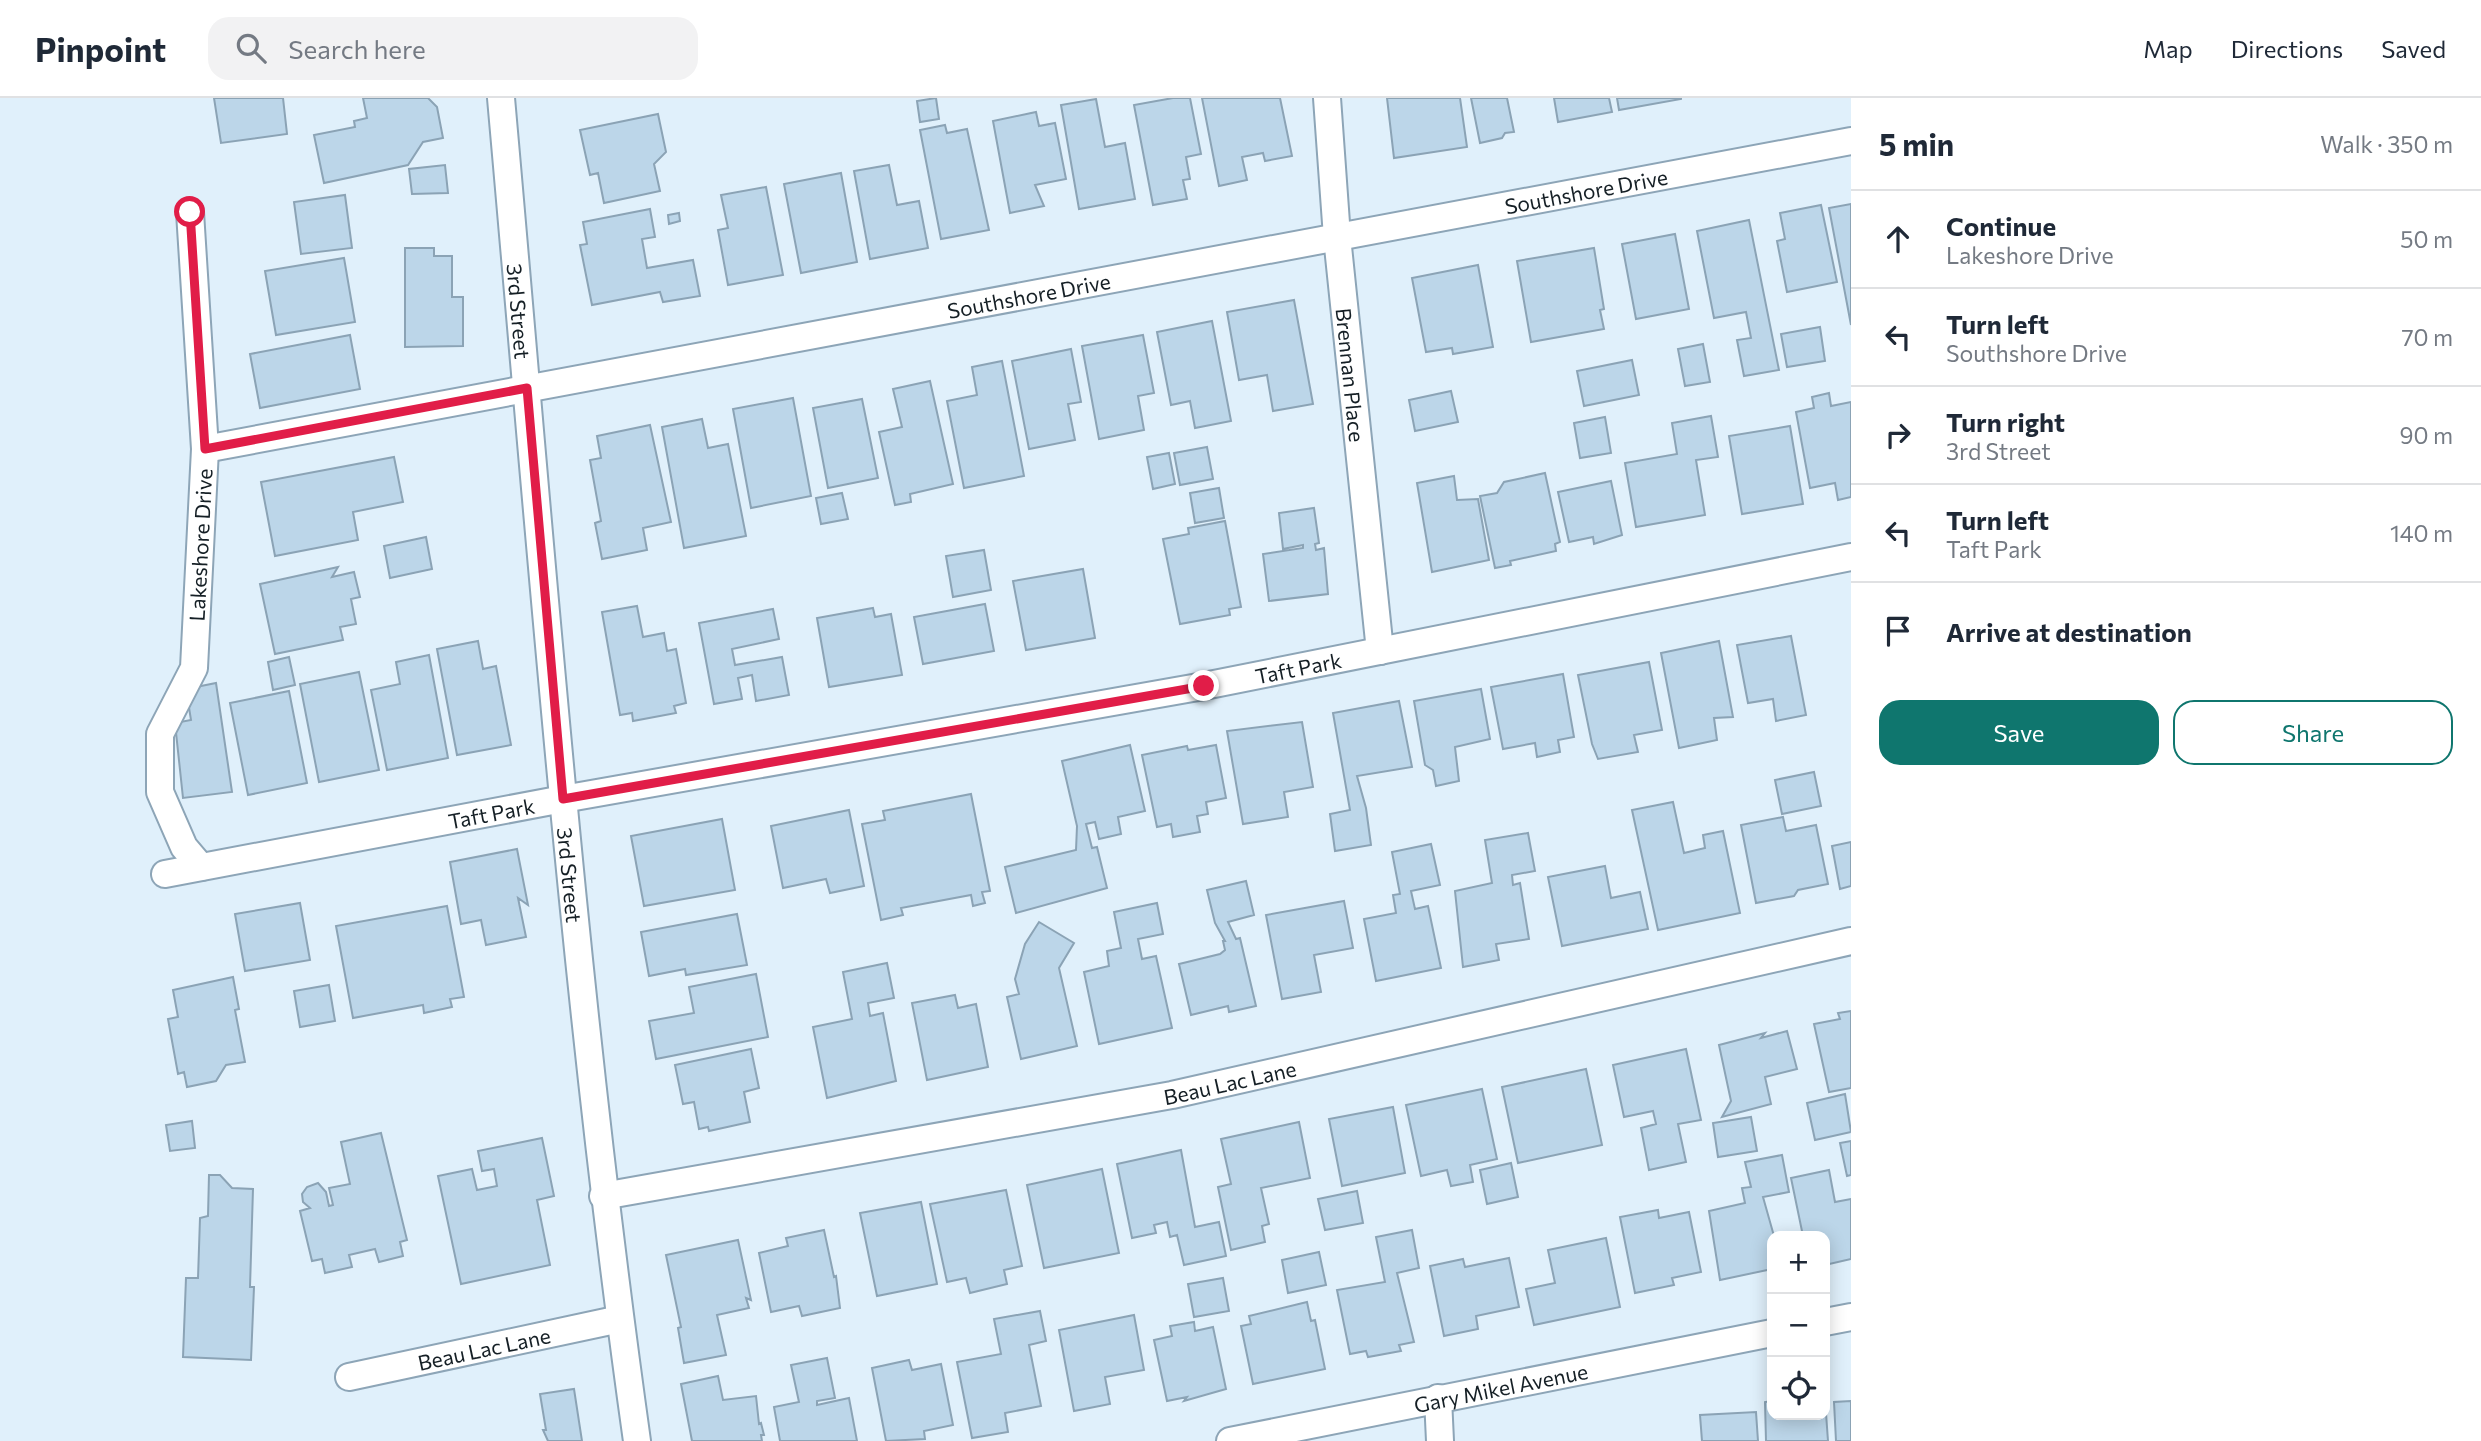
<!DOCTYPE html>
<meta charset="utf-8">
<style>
:root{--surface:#fff;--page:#f2f2f3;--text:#1f2937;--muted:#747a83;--line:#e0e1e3;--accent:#0f766e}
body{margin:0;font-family:Commissioner,sans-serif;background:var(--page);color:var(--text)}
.controls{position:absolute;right:21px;bottom:21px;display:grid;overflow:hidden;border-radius:14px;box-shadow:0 4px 18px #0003}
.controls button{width:63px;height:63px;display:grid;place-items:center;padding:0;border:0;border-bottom:2px solid var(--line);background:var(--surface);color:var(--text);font:35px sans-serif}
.stop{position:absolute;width:21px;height:21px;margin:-16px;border:5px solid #e11d48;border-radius:50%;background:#fff}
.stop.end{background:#e11d48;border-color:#fff;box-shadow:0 2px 7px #0008}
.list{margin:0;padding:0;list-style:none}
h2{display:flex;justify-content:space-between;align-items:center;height:91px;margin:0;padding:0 28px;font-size:30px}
h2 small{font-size:23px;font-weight:400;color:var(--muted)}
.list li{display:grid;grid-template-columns:46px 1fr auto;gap:21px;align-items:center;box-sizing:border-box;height:98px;padding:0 28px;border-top:2px solid var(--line)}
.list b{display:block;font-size:26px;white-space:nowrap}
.list p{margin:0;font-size:23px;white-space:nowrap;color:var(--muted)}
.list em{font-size:23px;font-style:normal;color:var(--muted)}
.actions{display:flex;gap:14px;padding:21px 28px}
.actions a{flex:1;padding:16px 0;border:2px solid var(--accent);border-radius:21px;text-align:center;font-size:24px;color:var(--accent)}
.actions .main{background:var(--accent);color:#fff}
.icon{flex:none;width:38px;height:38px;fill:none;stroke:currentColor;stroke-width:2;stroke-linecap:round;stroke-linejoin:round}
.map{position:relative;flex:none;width:1851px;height:1343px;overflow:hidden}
header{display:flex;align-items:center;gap:42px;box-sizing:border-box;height:98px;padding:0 35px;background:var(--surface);border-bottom:2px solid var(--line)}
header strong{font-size:33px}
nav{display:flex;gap:38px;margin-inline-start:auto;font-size:24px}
.search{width:490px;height:63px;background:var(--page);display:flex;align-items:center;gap:18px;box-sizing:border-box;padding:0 24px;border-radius:21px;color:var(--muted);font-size:26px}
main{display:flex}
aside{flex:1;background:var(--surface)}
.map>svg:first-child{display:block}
.building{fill:#bcd6e9;stroke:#8ba3b5;stroke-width:2}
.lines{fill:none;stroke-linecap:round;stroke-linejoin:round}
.street-casing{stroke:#8da5b7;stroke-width:30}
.street{stroke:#fff;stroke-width:26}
.route{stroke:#e11d48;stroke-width:9}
.labels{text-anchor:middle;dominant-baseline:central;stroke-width:5;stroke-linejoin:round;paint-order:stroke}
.street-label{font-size:21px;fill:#151f25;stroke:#fff}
</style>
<header>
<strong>Pinpoint</strong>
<div class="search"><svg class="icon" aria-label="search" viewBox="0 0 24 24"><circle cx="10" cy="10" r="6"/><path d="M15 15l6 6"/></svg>Search here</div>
<nav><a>Map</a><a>Directions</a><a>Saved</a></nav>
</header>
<main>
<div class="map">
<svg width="1851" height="1343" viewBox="0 0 1851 1343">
<rect width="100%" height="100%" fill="#e0f0fb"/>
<!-- building -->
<path class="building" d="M214 0H283L287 36 221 45Z
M363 0H428L437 9 443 40 423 44 408 67 324 85 314 37 355 29 354 23 367 20Z
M936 0 939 21 920 24 917 3Z
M1173 0H1190L1201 56 1186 59 1190 81 1183 82 1187 101 1153 107 1134 7Z
M1202 0H1280L1292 58 1265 63 1263 55 1242 59 1247 82 1219 88Z
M1387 0H1460L1467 49 1394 60Z
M1471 0H1507L1514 34 1505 35 1502 40 1480 45Z
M1554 0H1609L1612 14 1558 24Z
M1617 0H1681V1L1619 12Z
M1096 1 1105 49 1125 45 1135 101 1079 111 1061 7Z
M1036 14 1039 28 1055 25 1066 81 1035 87 1044 108 1010 115 993 23Z
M658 16 666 54 654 66 660 93 604 105 598 75 590 77 580 32Z
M945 27 947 35 967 31 989 132 941 141 920 32Z
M445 67 448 95 412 96 409 71Z
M889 67 897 107 919 103 928 150 870 161 854 73Z
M841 75 857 164 801 175 784 86Z
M766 89 783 177 728 187 718 132 728 130 721 97Z
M345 97 352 150 301 156 294 104Z
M1851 106V227L1829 110Z
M1821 107 1837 184 1787 194 1777 143 1785 141 1780 115Z
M650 111 655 139 642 141 647 170 693 162 700 198 663 204 660 194 592 207 580 147 587 146 583 124Z
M679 115 680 123 669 126 668 117Z
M1749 122 1779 272 1744 278 1737 242 1751 240 1746 214 1714 220 1697 133Z
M1675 136 1689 211 1636 221 1622 146Z
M405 150H434V158H452V199H463V248L405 249Z
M1594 150 1604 211 1600 212 1604 231 1531 244 1517 163Z
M344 160 355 224 276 237 265 173Z
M1478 167 1493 249 1453 256 1452 250 1426 254 1412 180Z
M1294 202 1313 306 1273 313 1267 277 1239 282 1227 214Z
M1212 223 1231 323 1195 330 1190 303 1171 307 1157 234Z
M1820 229 1825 263 1787 269 1781 236Z
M350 237 360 291 260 310 250 256Z
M1143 237 1154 295 1138 298 1144 332 1099 341 1082 248Z
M1703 246 1710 284 1685 288 1678 251Z
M1071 251 1081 304 1068 306 1075 342 1029 351 1012 263Z
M1632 262 1639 297 1584 308 1577 273Z
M1002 263 1024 378 964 390 947 303 977 297 972 269Z
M930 283 953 386 910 396 911 404 895 407 879 334 902 329 893 291Z
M1451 293 1458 324 1415 333 1409 302Z
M1829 295 1831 308 1851 304V399L1838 402 1835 385 1810 390 1796 314 1814 310 1812 299Z
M793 300 811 398 751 410 733 311Z
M862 301 878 380 828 390 813 310Z
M1711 318 1718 359 1696 362 1705 417 1636 429 1625 365 1677 356 1672 325Z
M1605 319 1611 355 1580 360 1574 325Z
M702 321 708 350 728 346 746 438 684 450 662 329Z
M650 327 671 424 643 430 647 452 602 461 595 425 601 423 590 362 601 360 597 338Z
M1790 328 1803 406 1742 416 1729 338Z
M1207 349 1213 381 1180 387 1174 355Z
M1169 355 1175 386 1153 391 1147 359Z
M394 359 403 404 353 414 358 442 275 458 261 384Z
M1545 375 1560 444 1555 446 1556 453 1510 463 1511 467 1495 470 1480 398 1497 395 1504 384Z
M1454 378 1457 402 1478 401 1489 462 1432 474 1417 385Z
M1611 383 1622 437 1594 446 1593 439 1569 444 1558 394Z
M1219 390 1224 420 1195 425 1190 395Z
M842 395 848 421 821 426 816 400Z
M1314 410 1319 445 1315 446 1316 452 1324 450 1328 496 1269 503 1263 456 1303 450V447L1283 451 1279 415Z
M1225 423 1241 509 1229 511 1230 517 1180 526 1163 441 1189 436 1188 430Z
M426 439 432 471 390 480 384 448Z
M984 452 991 492 953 499 946 458Z
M338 469 332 479 354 474 360 499 351 501 356 526 340 529 343 542 275 556 260 486Z
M1083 471 1095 540 1026 552 1013 483Z
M985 506 994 553 923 566 914 519Z
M637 508 643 539 664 535 667 553 676 551 686 605 674 608 676 615 633 623 632 615 620 617 602 514Z
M873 510 875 519 891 516 902 577 829 589 817 520Z
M773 511 779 541 732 551 735 567 782 559 789 597 756 603 752 577 738 580 742 601 714 606 699 525Z
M1791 538 1806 617 1776 623 1773 601 1748 605 1737 547Z
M478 543 483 571 496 568 511 647 457 657 437 551Z
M1719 543 1733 619 1714 620 1717 642 1679 650 1661 555Z
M429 557 448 660 387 672 371 592 400 586 396 564Z
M289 559 295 587 273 592 268 564Z
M1649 564 1662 632 1634 637 1638 654 1598 661 1592 646 1578 577Z
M359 574 379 672 319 684 300 586Z
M1563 576 1574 639 1558 642 1560 654 1537 659 1535 645 1503 651 1491 589Z
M216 585 232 694 183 700 175 625 191 622 186 591Z
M1481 591 1490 641 1455 649 1459 683 1436 688 1433 672 1425 667 1414 603Z
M289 593 307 685 248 697 230 605Z
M1399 603 1412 669 1357 678 1366 710 1371 747 1335 753 1330 716 1350 712 1333 615Z
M1302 624 1313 689 1284 694 1288 719 1243 726 1227 633Z
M1130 647 1145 713 1118 719 1121 736 1099 741 1095 724 1086 726 1092 750 1097 749 1107 790 1016 815 1005 769 1076 752 1077 728 1062 663Z
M1216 647 1226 700 1206 704 1208 716 1197 718 1200 734 1173 739 1171 726 1157 729 1142 657 1187 648 1188 652Z
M1814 674 1821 708 1782 716 1775 682Z
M971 696 990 793 982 794 985 805 973 808 971 797 901 810 903 817 881 822 862 726 885 722 883 713Z
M1673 704 1684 755 1705 750 1703 737 1723 733 1740 815 1658 832 1632 712Z
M849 712 864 788 830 795 826 781 783 790 771 728Z
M1783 719 1786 733 1816 727 1828 786 1798 792 1794 798 1756 805 1741 727Z
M722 721 735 792 644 808 631 738Z
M1528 735 1535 773 1512 777 1513 787 1520 785 1529 841 1496 846 1499 862 1463 869 1455 793 1492 785 1485 742Z
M1851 744V788L1840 791 1832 748Z
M1431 746 1440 787 1411 793 1415 811 1428 808 1441 870 1376 883 1364 821 1396 815 1393 797 1400 796 1392 754Z
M517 751 528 807 518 800 526 839 486 847 481 822 461 826 450 764Z
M1605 768 1611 800 1640 794 1648 831 1562 848 1548 779Z
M1246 783 1254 817 1228 824 1236 841 1240 840 1256 908 1229 914 1228 908 1191 917 1179 866 1220 856 1225 852 1223 843H1225L1215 825 1207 792Z
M1344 803 1353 850 1314 857 1321 894 1282 901 1266 817Z
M300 805 310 862 245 873 235 816Z
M1157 805 1163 836 1138 841 1142 861 1156 858 1172 930 1099 946 1084 874 1109 868 1107 853 1121 850 1114 814Z
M447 808 464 899 450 901 452 909 424 915 423 907 353 920 336 828Z
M737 816 747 867 686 877 685 871 649 878 641 834Z
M1039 824 1074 845 1059 870 1077 948 1021 961 1007 899 1019 896 1015 881 1025 846Z
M887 865 894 900 868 905 870 918 883 915 896 983 827 1000 813 929 852 921 843 874Z
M756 876 768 939 656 961 649 923 694 915 689 889Z
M233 879 239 911 235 912 245 964 226 967 216 983 187 989 184 974 178 976 168 921 178 919 173 892Z
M329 887 335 923 300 929 294 893Z
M955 897 958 910 976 906 988 969 927 982 912 905Z
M1851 913V990L1829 994 1814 926 1840 921 1838 915Z
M1787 933 1797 971 1765 979 1771 1006 1722 1019 1731 1003 1719 947 1765 935 1761 940Z
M751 951 759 990 744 994 750 1024 709 1033 708 1029 699 1031 694 1004 683 1006 675 967Z
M1686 951 1701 1022 1678 1026 1686 1064 1649 1072 1641 1030 1656 1026 1653 1013 1624 1019 1613 967Z
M1586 971 1602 1047 1518 1065 1502 989Z
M1482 991 1497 1061 1470 1067 1473 1084 1451 1088 1447 1072 1421 1078 1406 1007Z
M1845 996 1851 1034 1815 1042 1807 1005Z
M1393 1009 1405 1075 1342 1088 1329 1021Z
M1751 1019 1757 1053 1718 1059 1713 1025Z
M192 1023 195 1050 170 1053 166 1027Z
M1299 1024 1310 1080 1261 1090 1269 1126 1262 1128 1265 1144 1231 1152 1218 1089 1231 1086 1221 1041Z
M381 1035 407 1142 400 1144 403 1158 379 1164 375 1151 349 1157 352 1169 325 1175 322 1161 312 1163 300 1113 310 1110 303 1104 302 1096 307 1089 318 1085 326 1094 329 1108 333 1107 329 1090 350 1086 341 1044Z
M542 1040 554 1098 537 1102 550 1167 461 1186 438 1078 472 1071 477 1092 497 1088 494 1071 482 1073 478 1053Z
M1851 1043V1077L1847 1078 1840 1045Z
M1181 1052 1195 1129 1219 1124 1226 1158 1184 1167 1177 1137 1170 1139 1167 1124 1154 1127 1156 1135 1132 1140 1117 1066Z
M1782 1057 1789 1094 1763 1099 1774 1138 1772 1171 1720 1182 1709 1113 1745 1105 1742 1090 1751 1089 1745 1064Z
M1511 1065 1518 1099 1487 1106 1480 1072Z
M1102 1071 1119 1155 1044 1170 1027 1087Z
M1829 1072 1835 1104 1851 1101V1161L1825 1167V1138H1803L1791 1080Z
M209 1077H220L232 1090 253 1091 250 1189H254L251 1262 183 1259 186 1180H198L200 1120 208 1118Z
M1006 1092 1022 1168 1004 1172 1007 1186 970 1195 966 1180 947 1184 930 1106Z
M1357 1093 1363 1125 1325 1132 1318 1101Z
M921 1104 937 1186 877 1198 860 1115Z
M1658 1112 1659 1120 1689 1114 1701 1174 1672 1180 1674 1187 1635 1195 1620 1119Z
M824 1132 834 1179 836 1178 840 1210 802 1218 799 1208 771 1214 759 1155 788 1148 786 1140Z
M1412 1132 1419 1170 1397 1175 1414 1244 1399 1247 1401 1253 1368 1259 1366 1253 1350 1256 1337 1192 1385 1184 1376 1139Z
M1606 1140 1620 1209 1534 1227 1526 1191 1555 1185 1548 1152Z
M738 1142 751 1202 746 1200 749 1210 717 1217 726 1257 684 1265 678 1230 681 1229 666 1157Z
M1319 1154 1326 1187 1288 1195 1282 1162Z
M1509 1160 1519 1209 1476 1218 1478 1231 1444 1238 1430 1168 1463 1161 1465 1169Z
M1223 1180 1229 1213 1194 1219 1188 1186Z
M1307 1204 1311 1223 1315 1222 1325 1271 1253 1286 1241 1228 1251 1226 1249 1218Z
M1040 1213 1046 1243 1029 1247 1041 1308 1005 1315 1008 1334 972 1340 957 1264 1001 1256 994 1221Z
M1134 1217 1144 1272 1105 1279 1110 1306 1074 1313 1059 1232Z
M1194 1224 1195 1233 1213 1229 1226 1291 1184 1303 1187 1299 1167 1303 1154 1242 1172 1238 1170 1228Z
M827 1260 835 1300 817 1303V1307L849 1300 857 1343H780L774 1309 799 1304 791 1267Z
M909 1262 912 1272 941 1266 953 1327 924 1333 925 1341 886 1343 872 1270Z
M718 1278 723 1302 756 1298 759 1326 761 1325 764 1337H761L762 1343H692L681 1286Z
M574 1291 582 1343H548L543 1332H546L540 1296Z
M1825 1301 1828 1343H1766L1765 1304 1772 1303V1317H1825Z
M1851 1303V1343H1836L1834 1304Z
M1756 1314 1758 1343H1702L1700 1317Z"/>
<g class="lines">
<!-- street casing -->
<g class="street-casing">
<g id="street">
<path id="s1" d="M501 0C541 448 574 897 637 1343"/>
<path id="s2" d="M1327 0 1337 139 1380 553"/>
<path d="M190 114 205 351 194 570 160 636V694L184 749 201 769"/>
<path id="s3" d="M205 351 1851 43"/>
<path id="s4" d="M165 776 563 701 1204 588 1851 459"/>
<path id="s5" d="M603 1098 1172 997 1851 843"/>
<path d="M1825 1224 1851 1219"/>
<path id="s6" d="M349 1279 620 1221"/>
<path d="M1438 1300 1440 1343"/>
<path id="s7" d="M1230 1343 1772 1235"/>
</g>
</g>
<!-- street -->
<use href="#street" class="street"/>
</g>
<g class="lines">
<!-- route -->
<path class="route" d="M190 114 205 351 527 290 563 701 1204 588"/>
</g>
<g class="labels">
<!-- street labels -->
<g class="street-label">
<text stroke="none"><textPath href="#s3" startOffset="1405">Southshore Drive</textPath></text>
<text stroke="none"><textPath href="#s3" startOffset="838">Southshore Drive</textPath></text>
<text stroke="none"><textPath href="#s1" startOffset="214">3rd Street</textPath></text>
<text stroke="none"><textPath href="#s2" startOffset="278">Brennan Place</textPath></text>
<text transform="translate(200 447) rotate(-87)">Lakeshore Drive</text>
<text stroke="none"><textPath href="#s4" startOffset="1152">Taft Park</textPath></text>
<text stroke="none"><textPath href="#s4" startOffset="332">Taft Park</textPath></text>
<text stroke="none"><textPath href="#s1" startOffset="780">3rd Street</textPath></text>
<text stroke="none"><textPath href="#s5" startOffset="637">Beau Lac Lane</textPath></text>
<text stroke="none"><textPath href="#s6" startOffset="138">Beau Lac Lane</textPath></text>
<text stroke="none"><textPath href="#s7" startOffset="276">Gary Mikel Avenue</textPath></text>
</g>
</g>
</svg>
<div class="controls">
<button>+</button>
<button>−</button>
<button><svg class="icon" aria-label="locate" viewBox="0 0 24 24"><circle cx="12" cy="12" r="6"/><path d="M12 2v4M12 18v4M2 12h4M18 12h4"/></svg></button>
</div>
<div class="stop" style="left:190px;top:114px"></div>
<div class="stop end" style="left:1204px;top:588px"></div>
</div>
<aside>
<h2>5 min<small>Walk · 350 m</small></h2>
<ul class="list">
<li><svg class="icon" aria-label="ahead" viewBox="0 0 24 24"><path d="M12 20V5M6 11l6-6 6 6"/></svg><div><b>Continue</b><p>Lakeshore Drive</p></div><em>50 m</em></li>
<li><svg class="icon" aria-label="left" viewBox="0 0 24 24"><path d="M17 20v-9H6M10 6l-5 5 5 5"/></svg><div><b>Turn left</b><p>Southshore Drive</p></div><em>70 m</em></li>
<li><svg class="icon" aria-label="right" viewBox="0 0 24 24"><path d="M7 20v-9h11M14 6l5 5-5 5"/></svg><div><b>Turn right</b><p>3rd Street</p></div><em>90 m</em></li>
<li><svg class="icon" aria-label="left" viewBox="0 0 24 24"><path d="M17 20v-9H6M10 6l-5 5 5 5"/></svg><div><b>Turn left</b><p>Taft Park</p></div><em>140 m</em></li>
<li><svg class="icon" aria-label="arrive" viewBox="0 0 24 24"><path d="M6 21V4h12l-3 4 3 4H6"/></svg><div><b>Arrive at destination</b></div></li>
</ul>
<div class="actions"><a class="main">Save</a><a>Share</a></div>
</aside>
</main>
